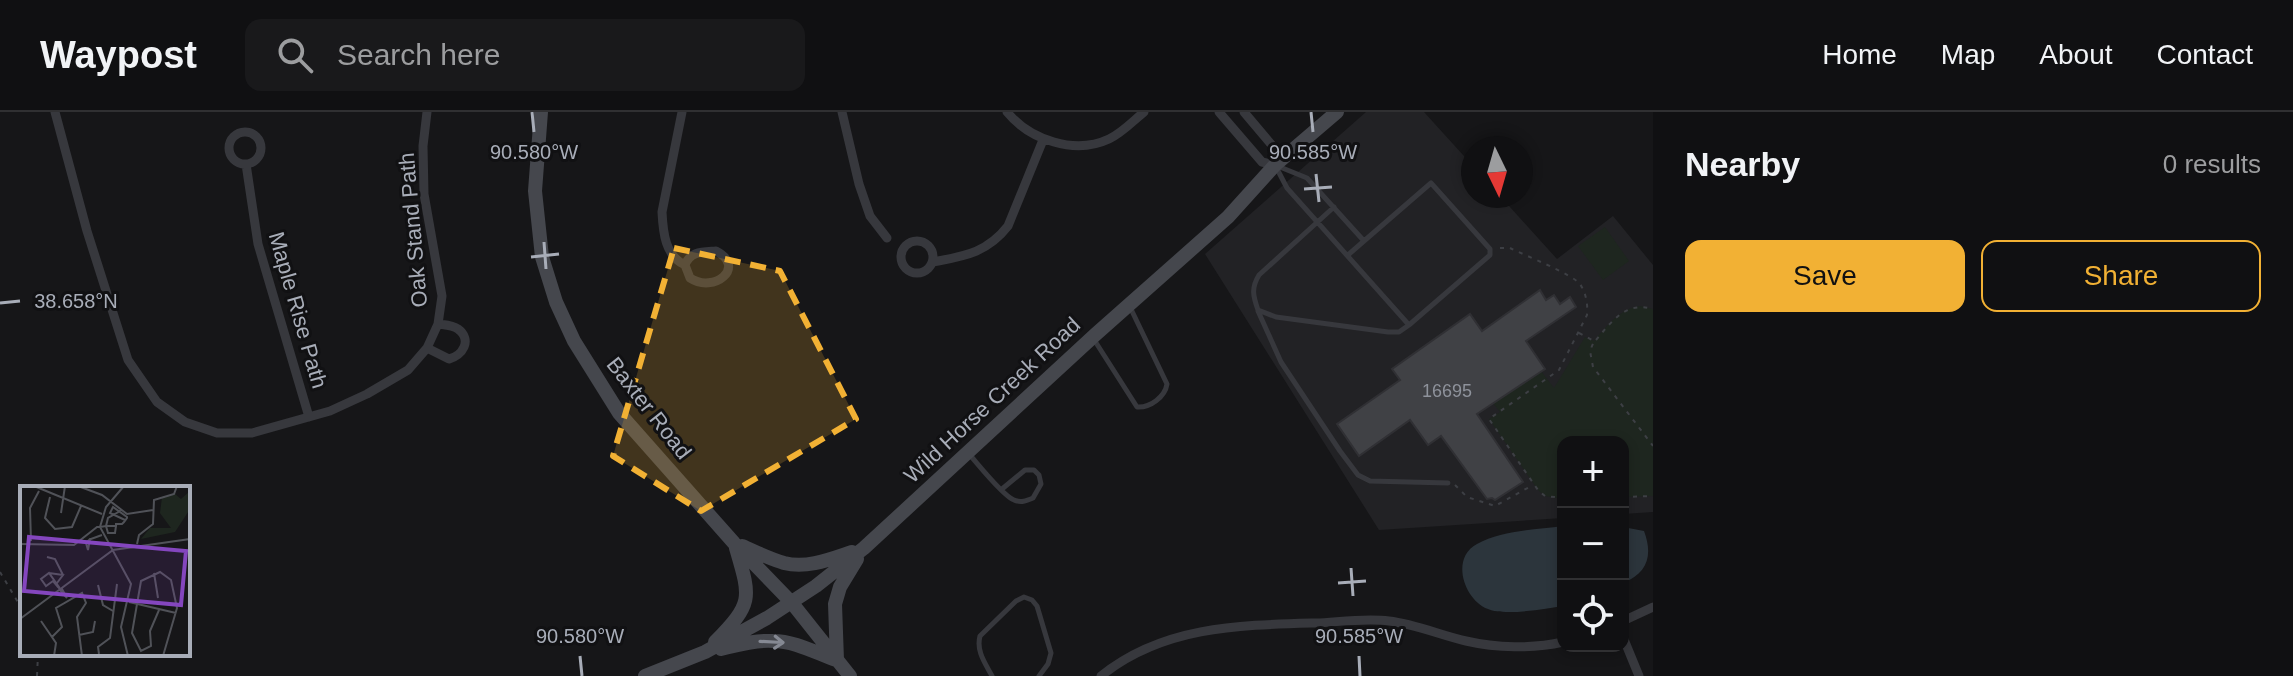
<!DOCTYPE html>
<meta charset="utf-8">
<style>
:root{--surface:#101012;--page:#19191b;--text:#f1f3f6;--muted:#9c9d9f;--line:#303032;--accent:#f2b134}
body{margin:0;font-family:Helvetica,sans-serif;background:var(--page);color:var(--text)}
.controls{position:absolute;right:24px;bottom:24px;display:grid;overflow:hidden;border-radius:16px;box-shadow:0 4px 12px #0003}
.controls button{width:72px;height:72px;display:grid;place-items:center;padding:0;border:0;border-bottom:2px solid var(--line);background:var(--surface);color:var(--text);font:40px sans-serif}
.compass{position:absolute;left:1461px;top:24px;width:72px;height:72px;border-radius:50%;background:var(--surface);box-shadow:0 4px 12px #0003;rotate:175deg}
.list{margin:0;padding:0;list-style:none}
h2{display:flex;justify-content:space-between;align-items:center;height:104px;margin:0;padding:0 32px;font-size:34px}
h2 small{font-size:26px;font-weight:400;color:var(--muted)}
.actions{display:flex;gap:16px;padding:24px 32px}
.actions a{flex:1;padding:18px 0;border:2px solid var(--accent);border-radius:16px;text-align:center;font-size:28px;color:var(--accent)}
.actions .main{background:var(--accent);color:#111}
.icon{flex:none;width:44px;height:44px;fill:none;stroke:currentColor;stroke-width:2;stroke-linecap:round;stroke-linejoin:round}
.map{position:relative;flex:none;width:1653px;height:564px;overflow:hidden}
header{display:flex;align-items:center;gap:48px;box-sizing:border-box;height:112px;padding:0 40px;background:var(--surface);border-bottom:2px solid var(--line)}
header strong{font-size:38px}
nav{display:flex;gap:44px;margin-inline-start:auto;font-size:28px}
.search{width:560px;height:72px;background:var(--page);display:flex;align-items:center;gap:20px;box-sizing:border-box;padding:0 28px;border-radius:16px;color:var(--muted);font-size:30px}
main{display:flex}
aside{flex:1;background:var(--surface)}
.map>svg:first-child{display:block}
.built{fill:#222225}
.green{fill:#1e261f}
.water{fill:#2c353c}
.building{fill:#404145;stroke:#303034;stroke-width:2}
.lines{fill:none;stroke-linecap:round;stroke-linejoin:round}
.path{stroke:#3d3f44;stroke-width:2;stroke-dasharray:4 6;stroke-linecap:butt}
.lane{stroke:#37383d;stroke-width:5}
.street{stroke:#37383d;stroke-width:9}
.secondary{stroke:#45474d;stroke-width:14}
.oneway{stroke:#858993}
.marked{fill:#f2b134;fill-opacity:0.2;stroke:#f2b134;stroke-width:6;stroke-dasharray:16 10;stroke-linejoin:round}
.ticks{fill:none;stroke:#a8adb8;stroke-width:3}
.labels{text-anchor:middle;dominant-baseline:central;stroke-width:6;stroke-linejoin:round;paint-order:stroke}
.number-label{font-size:18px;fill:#8e929b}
.street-label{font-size:22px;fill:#a8adb8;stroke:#111113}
.inset-road{fill:none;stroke:#505258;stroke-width:2}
.view{fill:#8446be;fill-opacity:0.15;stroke:#8446be;stroke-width:4}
.inset-edge{fill:none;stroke:#a8adb8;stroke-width:4}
.ticks-label{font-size:20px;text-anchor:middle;fill:#a8adb8;stroke:#111113;stroke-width:6;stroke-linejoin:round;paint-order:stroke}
</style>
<header>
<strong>Waypost</strong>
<div class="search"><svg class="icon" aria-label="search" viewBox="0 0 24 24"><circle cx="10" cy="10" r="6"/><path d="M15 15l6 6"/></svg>Search here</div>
<nav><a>Home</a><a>Map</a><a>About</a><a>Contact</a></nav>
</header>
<main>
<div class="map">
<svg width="1653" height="564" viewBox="0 0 1653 564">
<rect width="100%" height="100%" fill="#161618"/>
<!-- built -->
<path class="built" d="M1366 0H1424L1473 54V84H1500L1557 147 1613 104 1653 153V400L1623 402V330H1563V406L1379 418 1205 142Z"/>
<!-- green -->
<path class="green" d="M1605 115 1629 149 1603 168 1578 134Z
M1640 194 1653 197V384L1623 385V330H1563V387L1545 384 1538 378 1489 307 1500 300 1493 291 1541 259 1554 276 1585 225 1594 229C1607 214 1619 197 1640 194Z"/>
<!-- water -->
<path class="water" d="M1563 414V494C1545 497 1504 504 1488 497 1464 488 1450 446 1477 432 1502 418 1535 418 1563 414Z
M1623 415 1644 419C1653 443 1648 461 1623 471Z"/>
<!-- building -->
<path class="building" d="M1540 178 1546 188 1554 183 1560 192 1570 185 1576 195 1526 229 1545 257 1477 302 1523 370 1495 388 1492 386 1487 387 1441 324 1428 333 1410 308 1359 344 1337 312 1400 268 1392 257 1470 202 1482 219Z"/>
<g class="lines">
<!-- path -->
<path class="path" d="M1500 136H1510C1524 143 1572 162 1580 172 1586 181 1588 192 1587 203L1559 258 1489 307 1538 378 1545 384 1563 386
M1579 221 1594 229 1590 239 1593 255 1653 334
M1596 228C1612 209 1626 189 1653 197
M1455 373 1467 385 1495 394 1533 373
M1623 385 1653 384
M0 460 22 497
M37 564 38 542"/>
<!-- lane -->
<path class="lane" d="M1275 53 1307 66 1364 129 1431 71 1490 137V143L1409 213 1287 76Z
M1334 95 1259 163C1251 176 1253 184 1258 198L1276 205 1388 220H1399L1409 213
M1348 143 1364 129
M1258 199 1281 250 1340 339 1358 363 1370 369 1448 371
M1093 226 1137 295C1150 296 1165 285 1167 272L1130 195
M969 342C978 352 1003 384 1014 388 1021 391 1026 389 1033 386L1041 372 1039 363 1034 358H1025L1002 377
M992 564C985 551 976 539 980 524L1016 489 1024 485 1032 488 1037 494 1051 541 1048 552 1039 564"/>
<!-- street -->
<path class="street" d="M55 0 87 119 128 248 157 290 185 310 217 321H252L330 299 367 282 408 258 427 236 438 212 442 184 424 82 423 34 427 0
M682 0 662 100C663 120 665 144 685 153
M842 0 859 72 870 104 887 126
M1007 0C1030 28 1075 43 1109 27 1122 21 1133 9 1144 0
M1219 0 1262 50 1275 53 1276 38 1244 0
M229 36a16 16 0 1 1 32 0a16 16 0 1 1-32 0Z
M246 52 258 132 309 305
M901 145a16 16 0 1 1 32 0a16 16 0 1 1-32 0Z
M716 139C747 155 714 182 690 166L685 153C690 139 703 140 716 139Z
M933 150C964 144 987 141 1008 114L1043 28
M427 236 449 247C462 244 473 228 458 217 452 213 444 213 438 212
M1623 509 1653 495
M1623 525 1639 564
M1101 564C1163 514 1239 513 1316 511 1339 510 1365 506 1389 509 1415 512 1440 523 1466 529 1496 536 1533 537 1563 530"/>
<!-- secondary -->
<path class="secondary" d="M541 0 535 79 542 145 556 190 574 229 619 301 734 431 792 491 850 564
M742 434C756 440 770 447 784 451 807 457 831 447 852 440
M715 530C753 491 751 487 736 436
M721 537C738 533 755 528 773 529 795 529 816 541 836 548
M837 548 835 492 840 475 857 447
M645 564 705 540 767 506 816 474 864 436 1096 222 1228 105 1275 53 1337 0"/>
</g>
<!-- one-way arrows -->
<defs><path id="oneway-shaft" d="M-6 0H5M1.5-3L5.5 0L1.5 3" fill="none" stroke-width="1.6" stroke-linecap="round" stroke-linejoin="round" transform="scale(2)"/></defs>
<use class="oneway" href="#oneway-shaft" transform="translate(772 530) rotate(3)"/>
<!-- marked area -->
<path class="marked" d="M674 136 780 159 856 307 701 399 613 344Z"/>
<!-- ticks -->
<path class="ticks" d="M532 0 534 20M1311 0 1313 20M1316 62 1319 90M1304 77 1332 75M544 130 546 157M531 145 559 142M0 191 20 189M1351 456 1353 484M1338 471 1366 469M580 544 582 564M1359 544 1360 564"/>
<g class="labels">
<!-- number labels -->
<g class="number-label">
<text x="1447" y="279">16695</text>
</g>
<!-- street labels -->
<g class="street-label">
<text transform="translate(413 118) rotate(-95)">Oak Stand Path</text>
<text transform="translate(298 198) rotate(74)">Maple Rise Path</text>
<text transform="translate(992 288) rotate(-43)">Wild Horse Creek Road</text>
<text transform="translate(649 296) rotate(52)">Baxter Road</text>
</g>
</g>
<!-- overview -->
<g transform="translate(20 374)">
<rect width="170" height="170" fill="#161618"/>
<path d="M170 5V23L155 46 121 53 130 42H151L140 27 142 11 137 12 155 8 161 13Z" fill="#1e261f"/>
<path class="inset-road" d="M14 0 82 28M58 0 82 9 107 28 133 24M104 0 86 21 80 41 111 98 101 141 108 170M30 11 25 32 35 43 52 41 61 20M41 27 45 0M95 38H102L104 36 107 32V31L93 21 90 27 105 34M170 43V73M70 53 68 64 66 57 70 53H71L82 49M11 55 10 22 19 5M0 58 54 59 77 41H80L86 40H96L95 47H88L86 40 88 32 102 24M117 58 119 49 133 38 134 14 154 8 157 0M27 71 35 73 43 89M29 87 43 89 37 97M134 87 138 112M78 99 83 119 93 125M47 112 40 104V103L39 101 29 87 21 93 26 100 33 95 38 101 40 103H42L47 112M109 116 156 127M139 124 130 145 131 160 121 165 112 147 121 95 140 86 151 94 157 122 143 170M0 133 93 64 170 53M21 135 36 157 34 170M59 149 73 146 75 135M32 151 42 141 36 122 62 107 66 117 57 131 62 170M79 168 78 161 90 152 97 98"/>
<path class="view" d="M9 51 166 65 161 119 4 105Z"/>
<rect width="170" height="170" class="inset-edge"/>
</g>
<g class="ticks-label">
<text x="534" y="47">90.580°W</text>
<text x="1313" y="47">90.585°W</text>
<text x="76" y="196">38.658°N</text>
<text x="580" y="531">90.580°W</text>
<text x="1359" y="531">90.585°W</text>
</g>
</svg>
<div class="controls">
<button>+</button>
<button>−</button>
<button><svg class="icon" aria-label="locate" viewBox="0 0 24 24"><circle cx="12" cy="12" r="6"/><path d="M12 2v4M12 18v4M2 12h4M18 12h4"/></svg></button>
</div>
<svg class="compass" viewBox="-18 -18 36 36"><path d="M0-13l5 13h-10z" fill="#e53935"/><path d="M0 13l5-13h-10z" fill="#9c9d9f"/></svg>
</div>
<aside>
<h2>Nearby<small>0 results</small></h2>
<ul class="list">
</ul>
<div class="actions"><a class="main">Save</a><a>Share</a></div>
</aside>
</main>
